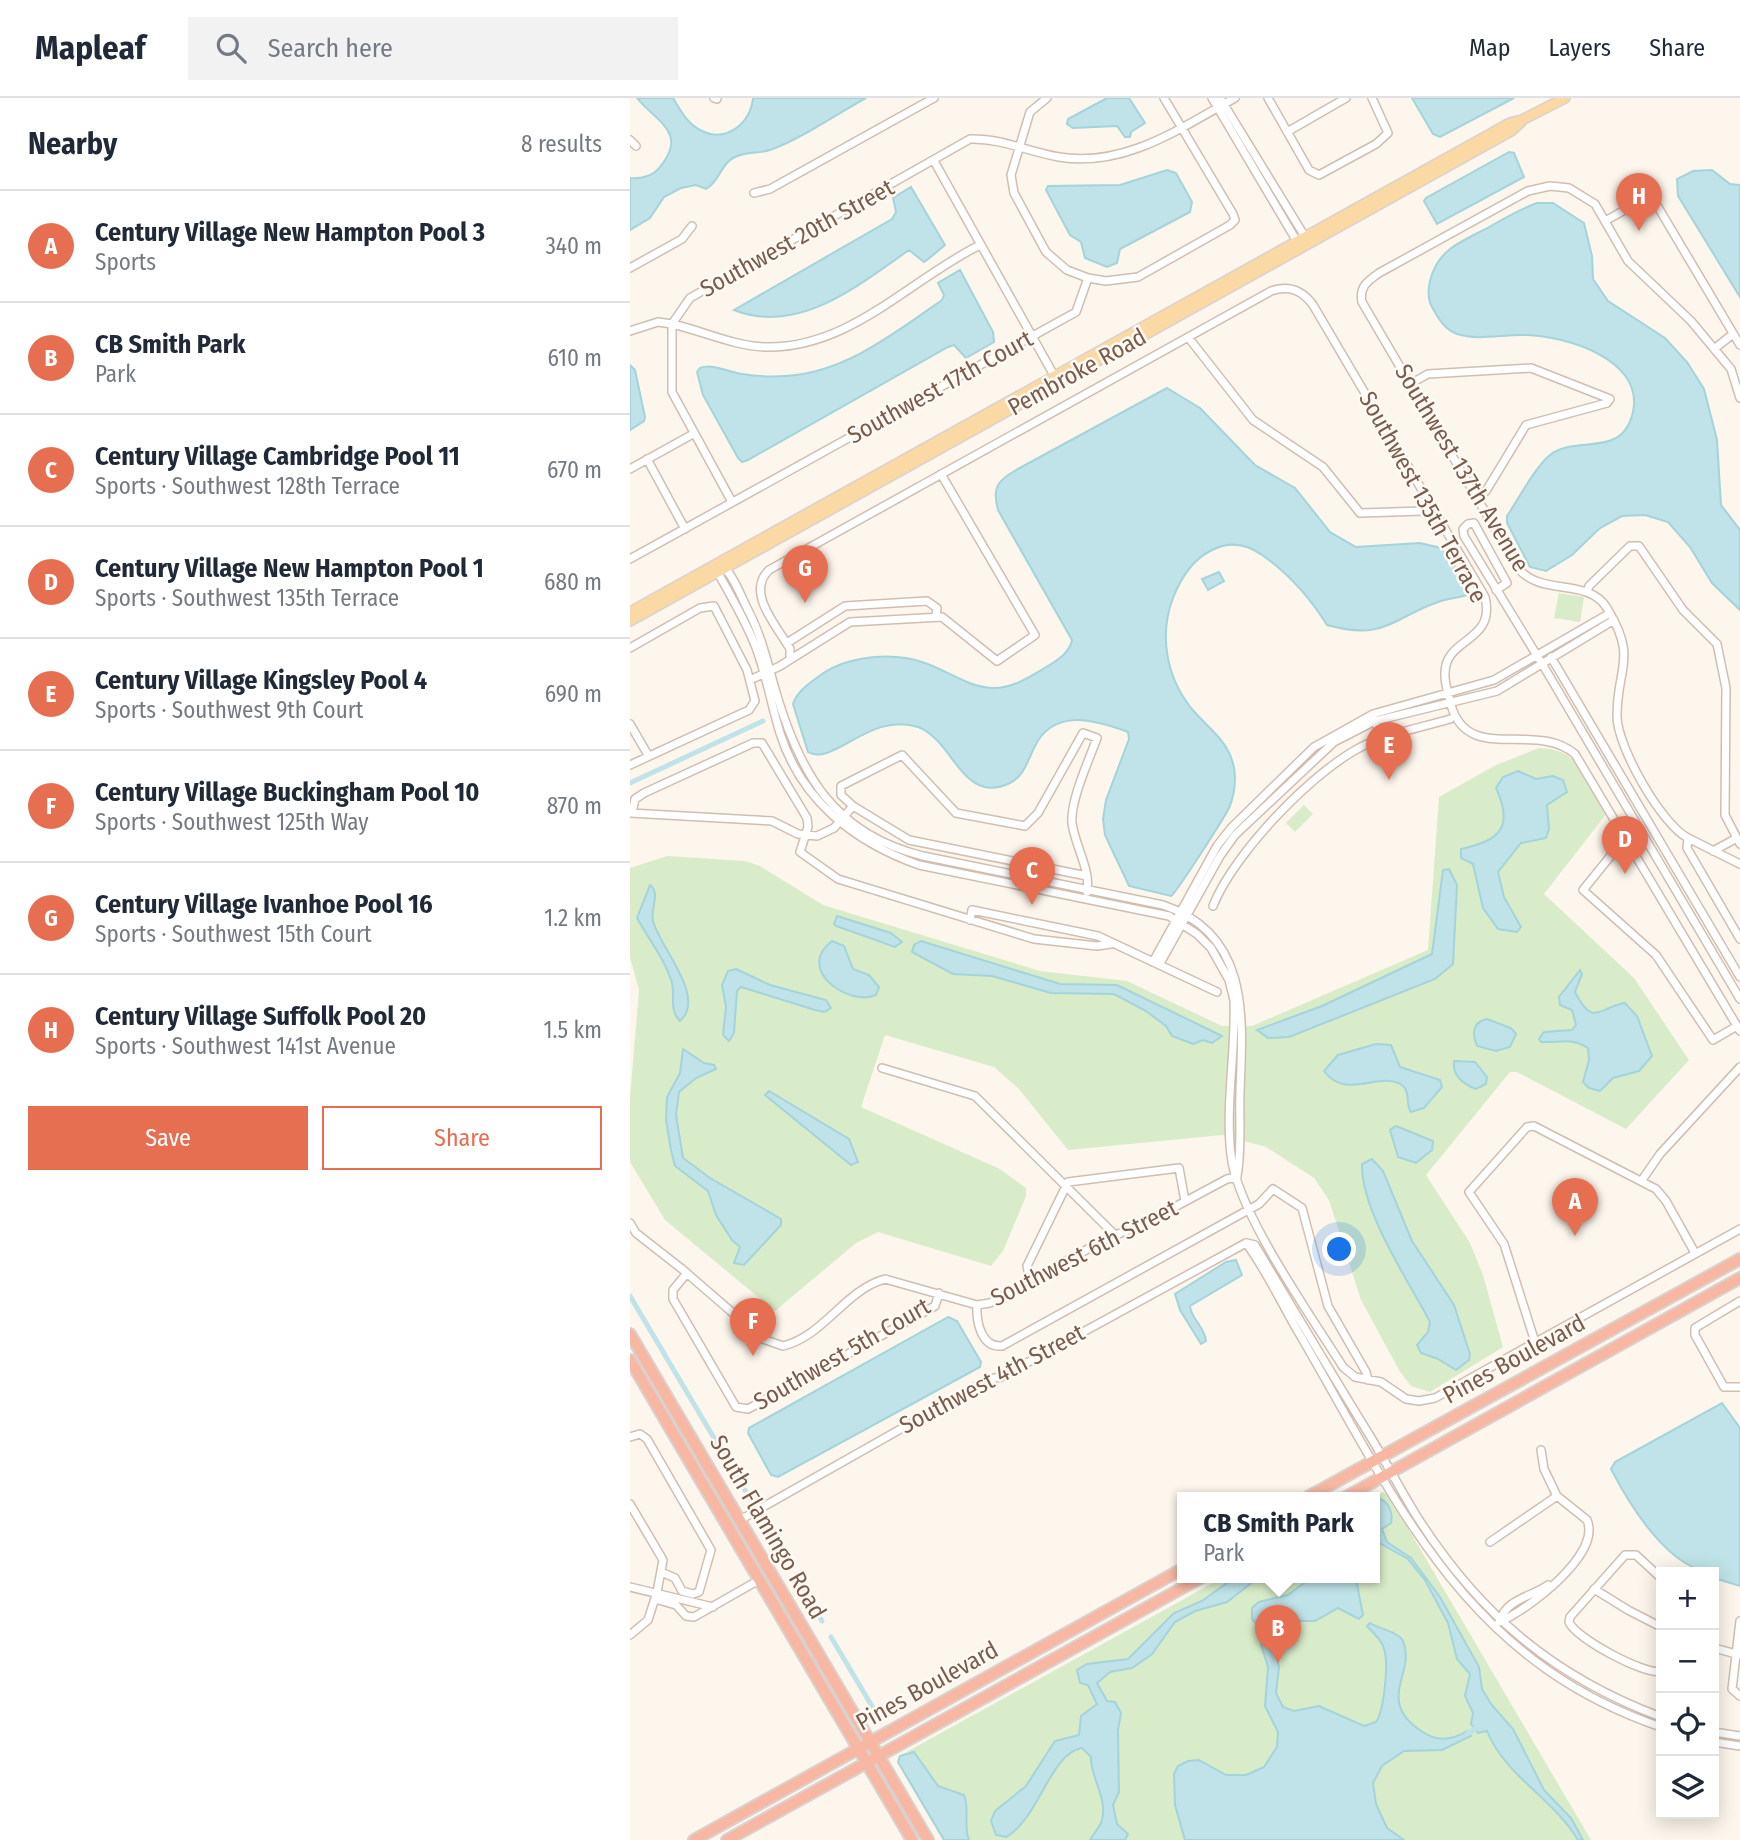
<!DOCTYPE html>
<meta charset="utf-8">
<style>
:root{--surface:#fff;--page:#f2f2f3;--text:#1f2937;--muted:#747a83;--line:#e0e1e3;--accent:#e76f51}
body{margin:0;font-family:"Fira Sans Condensed",sans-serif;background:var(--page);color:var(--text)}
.controls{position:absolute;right:21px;bottom:21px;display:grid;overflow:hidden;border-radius:0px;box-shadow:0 4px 18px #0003}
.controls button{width:63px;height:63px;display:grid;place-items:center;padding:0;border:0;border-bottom:2px solid var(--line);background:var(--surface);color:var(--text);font:35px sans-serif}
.you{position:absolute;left:710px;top:1152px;width:24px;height:24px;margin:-18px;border:5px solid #fff;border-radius:50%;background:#1a73e8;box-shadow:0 0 0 10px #1a73e833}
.badge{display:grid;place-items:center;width:46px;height:46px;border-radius:50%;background:var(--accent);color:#fff;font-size:23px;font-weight:700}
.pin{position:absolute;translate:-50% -58px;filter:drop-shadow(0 2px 4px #0008)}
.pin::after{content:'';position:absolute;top:37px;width:24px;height:21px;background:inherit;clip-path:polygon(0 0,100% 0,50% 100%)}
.popup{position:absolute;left:547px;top:1394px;width:203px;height:91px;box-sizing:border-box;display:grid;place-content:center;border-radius:0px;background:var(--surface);filter:drop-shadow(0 2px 5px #0005);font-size:23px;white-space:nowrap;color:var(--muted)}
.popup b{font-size:26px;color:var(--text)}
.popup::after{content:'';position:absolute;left:50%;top:100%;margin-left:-14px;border:14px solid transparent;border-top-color:var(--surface)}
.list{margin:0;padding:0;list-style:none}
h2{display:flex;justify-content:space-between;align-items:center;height:91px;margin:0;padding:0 28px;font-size:30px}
h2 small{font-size:23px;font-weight:400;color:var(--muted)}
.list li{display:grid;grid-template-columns:46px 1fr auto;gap:21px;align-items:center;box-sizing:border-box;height:112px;padding:0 28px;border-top:2px solid var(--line)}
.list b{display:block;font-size:26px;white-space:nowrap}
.list p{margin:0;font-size:23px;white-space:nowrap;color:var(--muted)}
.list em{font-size:23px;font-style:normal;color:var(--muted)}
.actions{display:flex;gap:14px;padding:21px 28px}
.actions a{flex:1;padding:16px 0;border:2px solid var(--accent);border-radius:0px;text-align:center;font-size:24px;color:var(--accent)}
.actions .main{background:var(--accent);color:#fff}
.icon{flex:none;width:38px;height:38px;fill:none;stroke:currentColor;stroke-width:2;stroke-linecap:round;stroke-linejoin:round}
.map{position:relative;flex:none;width:1110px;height:1742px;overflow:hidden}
header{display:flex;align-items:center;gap:42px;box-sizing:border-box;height:98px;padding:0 35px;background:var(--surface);border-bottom:2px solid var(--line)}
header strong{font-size:33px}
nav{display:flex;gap:38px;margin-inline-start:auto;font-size:24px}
.search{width:490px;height:63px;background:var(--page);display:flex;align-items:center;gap:18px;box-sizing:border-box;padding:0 24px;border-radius:0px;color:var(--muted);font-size:26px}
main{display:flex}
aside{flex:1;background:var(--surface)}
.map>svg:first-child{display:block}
.green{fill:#d8ecc9}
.water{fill:#bfe3e8;stroke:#a5d3da;stroke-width:2}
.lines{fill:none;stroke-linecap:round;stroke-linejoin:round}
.canal{stroke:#bfe3e8;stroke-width:5}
.minor-casing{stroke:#d1beb0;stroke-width:10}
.major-casing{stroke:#dad1cd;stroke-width:12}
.highway-casing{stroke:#dad1cd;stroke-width:14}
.minor{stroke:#fff;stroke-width:7}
.major{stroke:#fbd9a5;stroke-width:9}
.highway{stroke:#f7b7a3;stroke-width:10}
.labels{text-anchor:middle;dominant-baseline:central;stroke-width:5;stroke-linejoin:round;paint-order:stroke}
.street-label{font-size:24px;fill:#7a5c4d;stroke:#fffaf3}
</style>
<header>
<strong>Mapleaf</strong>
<div class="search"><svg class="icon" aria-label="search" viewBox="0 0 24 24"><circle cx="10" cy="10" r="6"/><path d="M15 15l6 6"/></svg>Search here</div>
<nav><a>Map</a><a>Layers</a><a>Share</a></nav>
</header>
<main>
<aside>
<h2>Nearby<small>8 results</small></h2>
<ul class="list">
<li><span class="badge">A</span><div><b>Century Village New Hampton Pool 3</b><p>Sports</p></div><em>340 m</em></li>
<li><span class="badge">B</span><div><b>CB Smith Park</b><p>Park</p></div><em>610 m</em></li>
<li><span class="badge">C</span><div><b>Century Village Cambridge Pool 11</b><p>Sports · Southwest 128th Terrace</p></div><em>670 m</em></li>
<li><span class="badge">D</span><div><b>Century Village New Hampton Pool 1</b><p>Sports · Southwest 135th Terrace</p></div><em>680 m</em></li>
<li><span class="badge">E</span><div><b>Century Village Kingsley Pool 4</b><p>Sports · Southwest 9th Court</p></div><em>690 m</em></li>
<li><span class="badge">F</span><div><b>Century Village Buckingham Pool 10</b><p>Sports · Southwest 125th Way</p></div><em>870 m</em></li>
<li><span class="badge">G</span><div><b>Century Village Ivanhoe Pool 16</b><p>Sports · Southwest 15th Court</p></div><em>1.2 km</em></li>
<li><span class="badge">H</span><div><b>Century Village Suffolk Pool 20</b><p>Sports · Southwest 141st Avenue</p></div><em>1.5 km</em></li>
</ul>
<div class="actions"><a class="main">Save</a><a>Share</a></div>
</aside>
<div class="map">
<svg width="1110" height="1742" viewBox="0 0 1110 1742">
<rect width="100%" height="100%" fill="#fdf6ec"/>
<!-- green -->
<path class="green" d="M929 495 954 499 950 524 924 520Z
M909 650C951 651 958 682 977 715L914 796 1004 880 1059 962 996 1031 887 974H880L796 1077 840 1145 853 1177 873 1249 800 1294 781 1288 769 1272 731 1202 699 1102 684 1080 636 1049 592 1037 438 1052 388 990 364 969 255 937 231 1009 370 1071 396 1090V1098L373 1153 361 1168 248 1134 226 1145 145 1213 35 1122 0 1064V1000L9 892 0 859V770L37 758 115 763 130 768 193 807 410 873 497 883 592 928H622L798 852 809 699 866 667Z
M674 707 683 716 665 734 656 725Z
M753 1394 759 1398 961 1742H313L267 1664 271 1657 594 1479H744V1399H741Z"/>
<!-- water -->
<path class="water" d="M7 0H43C51 13 58 27 72 33 96 45 121 25 123 0H236C208 15 168 43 140 52 128 56 116 53 103 60 90 67 90 83 76 91L66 87 51 90 34 99 20 120 0 132V80C11 81 23 78 30 69 59 34 25 23 7 0Z
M477 0H499L515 25 501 34 500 39H495L487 28 443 30 437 26 438 21Z
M782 0H884L810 39 803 36Z
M879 54 884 55 894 79 807 126 794 103 796 100Z
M537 72 546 75 562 104 560 114 490 151 487 165 477 169 455 160 451 144 440 137 416 92 418 88 490 87Z
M1082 72 1100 86 1110 87V199L1048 98 1047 81 1063 73Z
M281 89 315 147 297 162 294 164 279 152C230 186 169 238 104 212L262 121 266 114 263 100Z
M907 105H923L954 125 962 158 963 181 978 203 1035 240 1057 264 1074 291 1087 342 1091 407 1110 432V512L1082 485 1060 449 1038 424 1015 417 992 418 970 430 942 457 916 473 900 469 877 425V418C888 402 905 369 920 357 946 336 992 362 1003 314 1014 261 936 238 896 237 872 236 850 243 827 236 815 232 808 220 802 209 798 202 798 192 800 183 808 150 832 144 859 129 875 120 890 111 907 105Z
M330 172 363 234 364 244 336 260 324 247 318 249 118 362 112 364 108 360 73 297 67 274 70 270C83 265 98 274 112 276 125 278 141 279 155 278 214 275 265 235 312 202L314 197 308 185Z
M0 267 5 272 15 319 14 323 0 332Z
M537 290 570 310 625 367 665 390 700 434 726 449 790 445 811 450 833 479 840 496C830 500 818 500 808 504 760 521 755 543 697 527 680 500 658 475 632 457 617 446 600 443 582 452 562 462 551 479 543 500 529 537 536 578 561 610 579 632 604 645 605 679 605 689 603 701 599 710 594 720 547 794 541 798L499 788 475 737 473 721 476 702 499 641 498 634C465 622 423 609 404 650 398 662 394 678 380 685 332 708 324 642 288 629 240 613 203 669 178 654L163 606C167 593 181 584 192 576 220 557 264 554 295 565 318 573 340 590 364 590 384 590 401 578 418 568 428 562 440 554 442 542L368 412C362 390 367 383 386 372Z
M589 474 594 483 578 492 572 481Z
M888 673 906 681 923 678 933 682 937 694 917 707 919 731 916 740 891 745 868 774 874 799 891 829 887 834 868 831 853 810 843 766 831 760V751C870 743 884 729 866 690L873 679Z
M819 771 827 787 823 866 805 881 659 939 638 940 627 932 692 908 802 856 813 772Z
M20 787C31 794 20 811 23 823 30 850 77 899 50 923 39 913 45 898 42 885 35 861 19 842 7 820Z
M207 818 261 835 272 844 265 849 206 828 204 826Z
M202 843 214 848 223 871 239 877 249 889 246 897C220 909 164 872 202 843Z
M291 843 430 886 487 887 592 938 582 945 573 942 563 946 542 938 536 928 516 913 484 896 421 895 362 878 323 876 282 854 284 847Z
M106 871 140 887 196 902 201 910 195 914 185 912 111 889 107 893 104 935 99 943 93 937 96 909 92 887 98 873Z
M950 872 952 876 945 894C963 930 969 909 995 905L1007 918 1022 958 1009 973 983 980 970 993 959 990 953 984 959 962 958 950C941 939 930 945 911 944L909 941 914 934 942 932 946 927 942 912 930 907 929 899Z
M857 921 881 930 886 936 880 949 866 953 847 948C842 936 842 924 857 921Z
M746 946 761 947 770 969 810 982 812 989 794 1010 781 1014C775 1006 781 995 773 988 751 971 717 1004 694 973L708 957Z
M53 951 74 965 84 967 86 971 66 980 49 994 46 1017 53 1060 80 1080 151 1121V1127L114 1167 104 1165 110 1149 102 1142 86 1117 78 1093 45 1068 41 1052 36 1022 37 999 50 975Z
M824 963 845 964 857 979 856 986 846 991C833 986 822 978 824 963Z
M139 993 219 1041 228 1064 221 1067 135 997Z
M766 1028 803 1043 802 1052 786 1065 768 1059 760 1032Z
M742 1061 753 1073 782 1143 824 1207 840 1256 839 1262 826 1272 808 1261 791 1255 787 1247 798 1234 800 1224C778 1182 731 1113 732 1066Z
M606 1162 612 1177 560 1208C561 1221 575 1229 576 1243L571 1246 550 1212 545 1196 596 1164Z
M318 1219 327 1223 351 1264 350 1269 148 1379 141 1377 118 1335 119 1330Z
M1092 1305 1110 1330V1488L1084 1480V1474C1040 1474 999 1406 981 1371L985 1364Z
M750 1401C760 1405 763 1416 761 1425L752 1431 757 1444 781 1460 810 1499 849 1569 852 1591 861 1606 883 1631 914 1692 941 1720 953 1742H948C924 1701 875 1678 857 1633L848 1635 841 1626 843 1615 835 1598 840 1576 827 1561 818 1525 795 1482 778 1461 744 1442V1402Z
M605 1479H629L597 1504 565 1513 545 1524 522 1556 502 1570 480 1574 467 1585 477 1603 485 1604 491 1615 488 1632 489 1694 483 1707 487 1726 498 1736 495 1742H460C463 1736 471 1728 472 1722 478 1700 460 1679 461 1659L452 1650C420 1655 409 1721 376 1739L366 1737 361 1723 365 1713 396 1688 425 1643 449 1637 451 1618 467 1606 458 1587 450 1585 447 1572 457 1566 498 1561 544 1515 572 1503Z
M682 1479 722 1480 727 1486 733 1517 729 1521 708 1510 685 1523H654L644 1533 643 1541 649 1569 646 1595 653 1609 664 1613 689 1608 734 1628 746 1624C754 1613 759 1565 754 1551 752 1542 743 1535 737 1528L740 1525C749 1531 769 1534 773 1543 787 1575 742 1604 796 1636 810 1644 824 1641 837 1633L841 1638 812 1652 774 1653 752 1668 743 1685 746 1706 757 1730 774 1742H555L545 1707 544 1676 548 1668 558 1663 569 1662 596 1677H616L634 1669 647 1649 648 1634 635 1608 638 1569 631 1546 630 1530 622 1521V1510L629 1504 658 1497Z
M284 1654 308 1688 334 1697C340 1712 333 1727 339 1742H314L268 1664 270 1658Z"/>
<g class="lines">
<!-- canal -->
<path class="canal" d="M0 685 133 623
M0 1198 151 1453
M167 1480 192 1523
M201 1539 249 1620
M838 1635 845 1631"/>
<!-- minor casing -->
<g class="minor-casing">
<path id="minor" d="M84 0 87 1
M417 0 400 14 381 77 384 95 416 154 437 172 458 180
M582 0 669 147
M590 0 677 142
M638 0 679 72 689 77 746 46 758 35 742 0
M657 34 716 0
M0 42 6 48
M304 63 426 281
M124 95 140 91 304 0
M977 122 1012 102 1025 104 1110 247
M0 170 52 141 62 128
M0 233 28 224 42 226 60 200 340 41C371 40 399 54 429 59 495 70 550 30 605 0
M558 239 623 322 693 369 730 415 794 413 803 409
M1084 251 1103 236
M780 286 798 276 901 270 980 301 977 305 896 327 856 393 847 400
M1110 300 1101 271 1061 223 998 163 965 106 939 90 920 88 898 93 749 175C738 183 729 188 732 204L888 470C911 499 958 479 977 510 1008 561 987 568 987 618 987 649 1032 727 1058 740L1057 750 1110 841
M17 361 55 431
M0 371 63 336
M102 404 42 294V226C73 233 104 248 135 249 220 251 279 182 350 147
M0 461 446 214 458 180 476 183 508 179 600 127 605 122 603 116 534 0
M93 468C104 479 110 496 117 510 131 536 137 563 145 591 169 674 203 736 293 758L533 807C620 836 613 919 610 993 609 1021 612 1051 607 1078
M88 469V475C101 498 115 522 125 547 136 575 141 606 150 635 171 702 224 744 289 767L539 818 567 836 581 850 599 882 604 902C606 953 595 1007 601 1057 607 1114 681 1218 713 1269L725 1279 751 1284 776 1301 789 1303 805 1300 1110 1131
M866 492 877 485 844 425 838 426 833 431 834 438 917 574 1110 901
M957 494 959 488 1000 448H1009L1053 512 1087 546 1096 590 1095 717 1110 746
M157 545 215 508 297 503 307 510 306 518
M0 550 70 510 84 508 117 572 125 603 119 612 0 667
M921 559 1110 879
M160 560V551C148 529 115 495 139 472L641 193C659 187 672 192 683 207L855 499C866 545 815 539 815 575 814 585 819 597 821 607 838 667 905 622 945 656L1110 933
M120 582 150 568 220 524 312 519 367 563 405 537 311 376
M744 620 752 641
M0 626 18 657
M223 708 279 742 457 778
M0 715 142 723 168 736 187 738 204 730 223 708 211 697V688L272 657 326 715 395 728 408 715 453 635 467 640C459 662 440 703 442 725 445 748 461 772 457 794
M2 715 5 701 14 695 123 645H132L177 720 178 729 170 754 208 781 404 841 467 848 481 846
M996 739 953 792 1026 857 1083 942 1107 928
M1058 740 1110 766
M1083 753 1107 740
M583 808C603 756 686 669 737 646 762 635 793 629 820 621
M340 822 342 812 468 838 587 894
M523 864 587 748 601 730 684 649 743 616 864 582 980 515
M529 867 590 758 605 737 704 644 745 623 867 593 984 522
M252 970 345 998 485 1137
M1012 1082 1030 1056 1110 969
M0 1125 6 1135 52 1171 133 1241 153 1248C194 1238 215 1192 255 1181L347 1207 360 1205 476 1141 515 1125 597 1081 607 1079
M616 1145C637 1173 652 1207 670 1237 768 1405 833 1561 1031 1629
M617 1145 625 1147C663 1211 701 1275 740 1338 756 1364 770 1391 786 1417 848 1515 922 1578 1031 1619
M57 1175 43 1192V1201L106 1309 118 1311 305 1208 309 1195
M400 1183 397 1168 438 1084 549 1070 555 1103
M1110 1203 1065 1230V1237L1094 1289H1110
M347 1207C346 1223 351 1250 372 1248L629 1106 643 1091 672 1110 698 1208 736 1274 738 1282
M905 1244 874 1146 839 1094 897 1029 904 1028 1026 1091 1036 1103 1065 1155
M0 1339 10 1336 17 1341 81 1452 69 1494 63 1496 52 1493 45 1480 31 1474
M0 1406 33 1462 27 1494 18 1522 0 1537
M110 1422 359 1281 371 1279 616 1145
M860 1444 927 1398
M1031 1480 1006 1457H995L940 1519 939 1524C945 1540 1016 1578 1031 1573
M0 1489 83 1509
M964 1491 998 1512 1031 1529
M25 1501 46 1507 56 1518 64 1519 129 1482
M870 1523C876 1501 901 1499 918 1487
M1110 1523 1102 1591 1110 1598
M869 1524C896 1513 972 1457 957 1422L927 1398 914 1371 911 1352
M1084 1550 1110 1557
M1084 1634 1110 1638
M1084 1644 1110 1648"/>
</g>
<!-- major casing -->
<g class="major-casing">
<path id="major" d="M0 514 880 25 892 22 935 0
M0 523 881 33 891 24"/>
</g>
<!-- highway casing -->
<g class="highway-casing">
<path id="highway" d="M0 1236 298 1742
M0 1262 282 1742
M678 1399 1110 1161
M716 1399 1110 1180
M64 1742 552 1471
M97 1742 572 1479"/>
</g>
<!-- minor -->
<use href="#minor" class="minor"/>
<!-- major -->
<use href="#major" class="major"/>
<!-- highway -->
<use href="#highway" class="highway"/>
</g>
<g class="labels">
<!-- street labels -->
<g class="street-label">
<text transform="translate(167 140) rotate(-29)">Southwest 20th Street</text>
<text transform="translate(447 274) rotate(-29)">Pembroke Road</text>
<text transform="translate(310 289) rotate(-29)">Southwest 17th Court</text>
<text transform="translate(832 370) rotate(59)">Southwest 137th Avenue</text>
<text transform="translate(793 399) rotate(61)">Southwest 135th Terrace</text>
<text transform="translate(454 1155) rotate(-27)">Southwest 6th Street</text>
<text transform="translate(212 1256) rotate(-30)">Southwest 5th Court</text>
<text transform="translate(884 1261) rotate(-29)">Pines Boulevard</text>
<text transform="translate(362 1281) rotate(-28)">Southwest 4th Street</text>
<text transform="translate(138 1429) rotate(60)">South Flamingo Road</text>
<text transform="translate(297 1588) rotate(-29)">Pines Boulevard</text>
</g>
</g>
</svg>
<div class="controls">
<button>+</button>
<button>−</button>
<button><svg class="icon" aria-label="locate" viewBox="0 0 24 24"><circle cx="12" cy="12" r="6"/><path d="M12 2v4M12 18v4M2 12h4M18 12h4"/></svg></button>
<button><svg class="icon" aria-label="layers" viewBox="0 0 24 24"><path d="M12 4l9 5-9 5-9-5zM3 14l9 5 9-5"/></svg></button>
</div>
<div class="you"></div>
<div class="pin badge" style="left:945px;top:1138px">A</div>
<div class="pin badge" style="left:648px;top:1565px">B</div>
<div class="popup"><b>CB Smith Park</b>Park</div>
<div class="pin badge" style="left:402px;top:807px">C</div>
<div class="pin badge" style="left:995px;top:776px">D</div>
<div class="pin badge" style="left:759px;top:682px">E</div>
<div class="pin badge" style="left:123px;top:1258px">F</div>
<div class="pin badge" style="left:175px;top:505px">G</div>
<div class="pin badge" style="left:1009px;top:133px">H</div>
</div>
</main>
